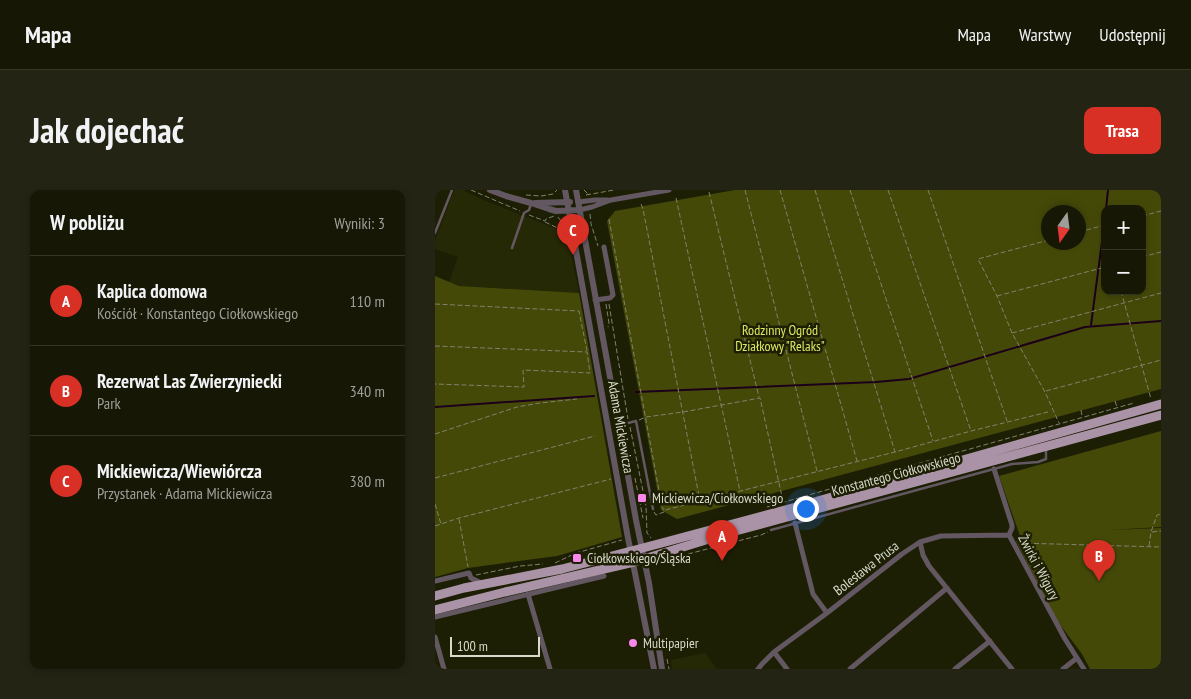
<!DOCTYPE html>
<html lang="pl">
<meta charset="utf-8">
<style>
:root{--surface:#161704;--page:#232413;--text:#f1f3f6;--muted:#9e9f9a;--line:#353626;--accent:#d93025}
body{margin:0;font-family:"PT Sans Narrow",sans-serif;background:var(--page);color:var(--text)}
.controls{position:absolute;right:15px;top:15px;display:grid;overflow:hidden;border-radius:10px;box-shadow:0 2px 8px #0003}
.controls button{width:45px;height:45px;display:grid;place-items:center;padding:0;border:0;border-bottom:1px solid var(--line);background:var(--surface);color:var(--text);font:25px sans-serif}
.compass{position:absolute;left:606px;top:15px;width:45px;height:45px;border-radius:50%;background:var(--surface);box-shadow:0 2px 8px #0003;rotate:194deg}
.scale{position:absolute;left:15px;bottom:12px;width:90px;box-sizing:border-box;padding-left:5px;border:2px solid #d8daca;border-top:0;font-size:14px;line-height:18px;white-space:nowrap;color:#d8daca;-webkit-text-stroke:4px #1d1f05;paint-order:stroke}
.you{position:absolute;left:370px;top:318px;width:18px;height:18px;margin:-12px;border:4px solid #fff;border-radius:50%;background:#1a73e8;box-shadow:0 0 0 8px #1a73e833}
.badge{display:grid;place-items:center;width:32px;height:32px;border-radius:50%;background:var(--accent);color:#fff;font-size:16px;font-weight:700}
.pin{position:absolute;translate:-50% -41px;filter:drop-shadow(0 1px 2px #0008)}
.pin::after{content:'';position:absolute;top:26px;width:18px;height:15px;background:inherit;clip-path:polygon(0 0,100% 0,50% 100%)}
.list{margin:0;padding:0;list-style:none}
h2{display:flex;justify-content:space-between;align-items:center;height:65px;margin:0;padding:0 20px;font-size:21px}
h2 small{font-size:16px;font-weight:400;color:var(--muted)}
.list li{display:grid;grid-template-columns:32px 1fr auto;gap:15px;align-items:center;box-sizing:border-box;height:90px;padding:0 20px;border-top:1px solid var(--line)}
.list b{display:block;font-size:19px;white-space:nowrap}
.list p{margin:0;font-size:16px;white-space:nowrap;color:var(--muted)}
.list em{font-size:16px;font-style:normal;color:var(--muted)}
.map{position:relative;flex:none;width:726px;height:479px;overflow:hidden;border-radius:10px}
header{display:flex;align-items:center;gap:30px;box-sizing:border-box;height:70px;padding:0 25px;background:var(--surface);border-bottom:1px solid var(--line)}
header strong{font-size:24px}
nav{display:flex;gap:28px;margin-inline-start:auto;font-size:18px}
.intro{display:flex;align-items:center;justify-content:space-between;box-sizing:border-box;height:120px;padding:0 30px}
h1{margin:0;font-size:35px}
.button{padding:12px 22px;border-radius:10px;background:var(--accent);color:#fff;font-size:18px;font-weight:700}
main{display:flex;gap:30px;padding:0 30px}
aside{flex:1;background:var(--surface);border-radius:10px;box-shadow:0 2px 8px #0003}
.map>svg:first-child{display:block}
.built{fill:#262905}
.green{fill:#454908;fill-rule:evenodd}
.lines{fill:none;stroke-linecap:round;stroke-linejoin:round}
.stream{stroke:#1c0019;stroke-width:2}
.path{stroke:#80826d;stroke-width:1;stroke-dasharray:5 2.5;stroke-linecap:butt}
.service{stroke:#635861;stroke-width:2.5}
.minor{stroke:#635861;stroke-width:5}
.tertiary{stroke:#635861;stroke-width:6}
.primary{stroke:#aa93a6;stroke-width:9}
.poi-dot{fill:#f888eb;stroke:#1d1f05;stroke-width:2}
.labels{text-anchor:middle;dominant-baseline:central;stroke-width:5;stroke-linejoin:round;paint-order:stroke}
.park-label{font-size:14px;fill:#dde861;stroke:#1d1f05}
.street-label{font-size:14px;fill:#d8daca;stroke:#1d1f05}
.poi-label{font-size:14px;fill:#d8daca;stroke:#1d1f05;text-anchor:start}
</style>
<header>
<strong>Mapa</strong>
<nav><a>Mapa</a><a>Warstwy</a><a>Udostępnij</a></nav>
</header>
<div class="intro"><h1>Jak dojechać</h1><a class="button">Trasa</a></div>
<main>
<aside>
<h2>W pobliżu<small>Wyniki: 3</small></h2>
<ul class="list">
<li><span class="badge">A</span><div><b>Kaplica domowa</b><p>Kościół · Konstantego Ciołkowskiego</p></div><em>110 m</em></li>
<li><span class="badge">B</span><div><b>Rezerwat Las Zwierzyniecki</b><p>Park</p></div><em>340 m</em></li>
<li><span class="badge">C</span><div><b>Mickiewicza/Wiewiórcza</b><p>Przystanek · Adama Mickiewicza</p></div><em>380 m</em></li>
</ul>
</aside>
<div class="map">
<svg width="726" height="479" viewBox="0 0 726 479">
<rect width="100%" height="100%" fill="#1d1f05"/>
<!-- built -->
<path class="built" d="M19 0H27L51 11 122 39 129 43 133 49 144 103 24 96 14 92 23 67 0 59V51Z
M270 463 282 479H237L236 470Z"/>
<!-- green -->
<path class="green" d="M300 0H726V199L242 329 226 320 172 31 180 21ZM670 19H707V101H670ZM614 22H644V52H614Z
M0 86 24 96 144 103 187 347 122 366 33 378 0 387Z
M726 241V337L674 340 726 338V479H655L647 464 623 432 581 351H583L585 346 564 286Z"/>
<g class="lines">
<!-- stream -->
<path class="stream" d="M671 19 673 0
M656 135 670 29
M201 202 441 192 474 189 650 137 726 131
M0 217 159 206"/>
<!-- path -->
<path class="path" d="M36 0 85 21
M149 0 153 4
M310 0 382 281
M345 0 422 271
M380 0 460 262
M415 0 498 251
M453 0 536 241
M493 0 572 231
M274 2 324 207
M91 5 106 6 118 4 122 0
M151 5 179 0
M241 8 305 301
M206 14 208 19 265 311
M155 24 156 34 163 56
M94 25 110 31 111 29 119 26
M707 26 726 21
M123 27 131 38
M174 29 227 317 229 320
M110 32 131 42
M644 42 670 35
M614 50 543 69 562 106 577 143 610 202 624 233
M707 67 726 62
M686 101 716 209
M562 106 670 77
M0 114 144 121 152 161
M171 114 174 133 173 137
M174 114 193 229
M577 143 726 103
M0 156 152 162 155 183 88 180 89 197 0 194
M611 201 726 170
M680 211 682 217
M646 220 647 226
M204 230 211 227 248 222 325 208 348 311
M195 237 211 316 212 343 216 348
M0 244 82 217 105 213 142 209
M0 288 160 246
M200 288 208 328
M0 314 6 334
M336 314V313L346 307
M332 317 499 269 699 213
M219 322 221 325 229 322 230 320 460 262 536 241 613 222
M24 329 33 377
M0 336 24 328 176 289
M717 342 726 341
M584 353 726 357
M714 356 716 342 722 325 726 324
M253 364 326 345 333 342
M120 373 141 363 187 350
M41 385 85 376 108 374
M232 469 234 479"/>
<!-- service -->
<path class="service" d="M0 43 17 0
M77 58 89 23 94 20 96 14
M185 235 201 231 218 319
M336 340 577 274 603 272 611 269V260"/>
<!-- minor -->
<path class="minor" d="M143 12 160 10H173
M144 20 157 17 176 10 234 0
M160 110 175 108 178 105 169 57
M559 279 577 335V338L574 345 630 449 649 479
M360 333 378 404 392 423
M485 352 488 365 494 376 577 479
M0 391 34 383 36 388 46 393
M93 404 115 479
M0 427 169 386
M0 447 9 479
M339 462 352 479
M323 479 327 474 339 462 392 423 467 364 485 352 506 346 574 345
M415 479 512 398
M520 479 555 451
M628 479 642 468"/>
<!-- tertiary -->
<path class="tertiary" d="M55 0 71 6 96 13 114 19 121 21 144 20
M130 0 193 348 219 479
M141 0 201 330 214 393 227 479
M100 13 135 12"/>
<!-- primary -->
<path class="primary" d="M0 406 29 398 127 379 223 354 365 316 726 214
M0 420 70 402 199 372 297 342 726 225"/>
</g>
<!-- markers -->
<g class="poi-dot">
<rect x="202" y="303" width="10" height="10" rx="2.5"/>
<rect x="137" y="363" width="10" height="10" rx="2.5"/>
<circle cx="198" cy="453" r="5"/>
</g>
<g class="labels">
<!-- park labels -->
<g class="park-label">
<text x="345" y="140">Rodzinny Ogród<tspan x="345" dy="16">Działkowy "Relaks"</tspan></text>
</g>
<!-- street labels -->
<g class="street-label">
<text transform="translate(186 237) rotate(80)">Adama Mickiewicza</text>
<text transform="translate(461 284) rotate(-15)">Konstantego Ciołkowskiego</text>
<text transform="translate(604 377) rotate(62)">Żwirki i Wigury</text>
<text transform="translate(431 378) rotate(-38)">Bolesława Prusa</text>
</g>
<!-- poi labels -->
<g class="poi-label">
<text x="217" y="308">Mickiewicza/Ciołkowskiego</text>
<text x="152" y="368">Ciołkowskiego/Śląska</text>
<text x="208" y="453">Multipapier</text>
</g>
</g>
</svg>
<div class="controls">
<button>+</button>
<button>−</button>
</div>
<svg class="compass" viewBox="-18 -18 36 36"><path d="M0-13l5 13h-10z" fill="#e53935"/><path d="M0 13l5-13h-10z" fill="#9e9f9a"/></svg>
<div class="scale">100 m</div>
<div class="you"></div>
<div class="pin badge" style="left:287px;top:371px">A</div>
<div class="pin badge" style="left:664px;top:391px">B</div>
<div class="pin badge" style="left:138px;top:65px">C</div>
</div>
</main>
